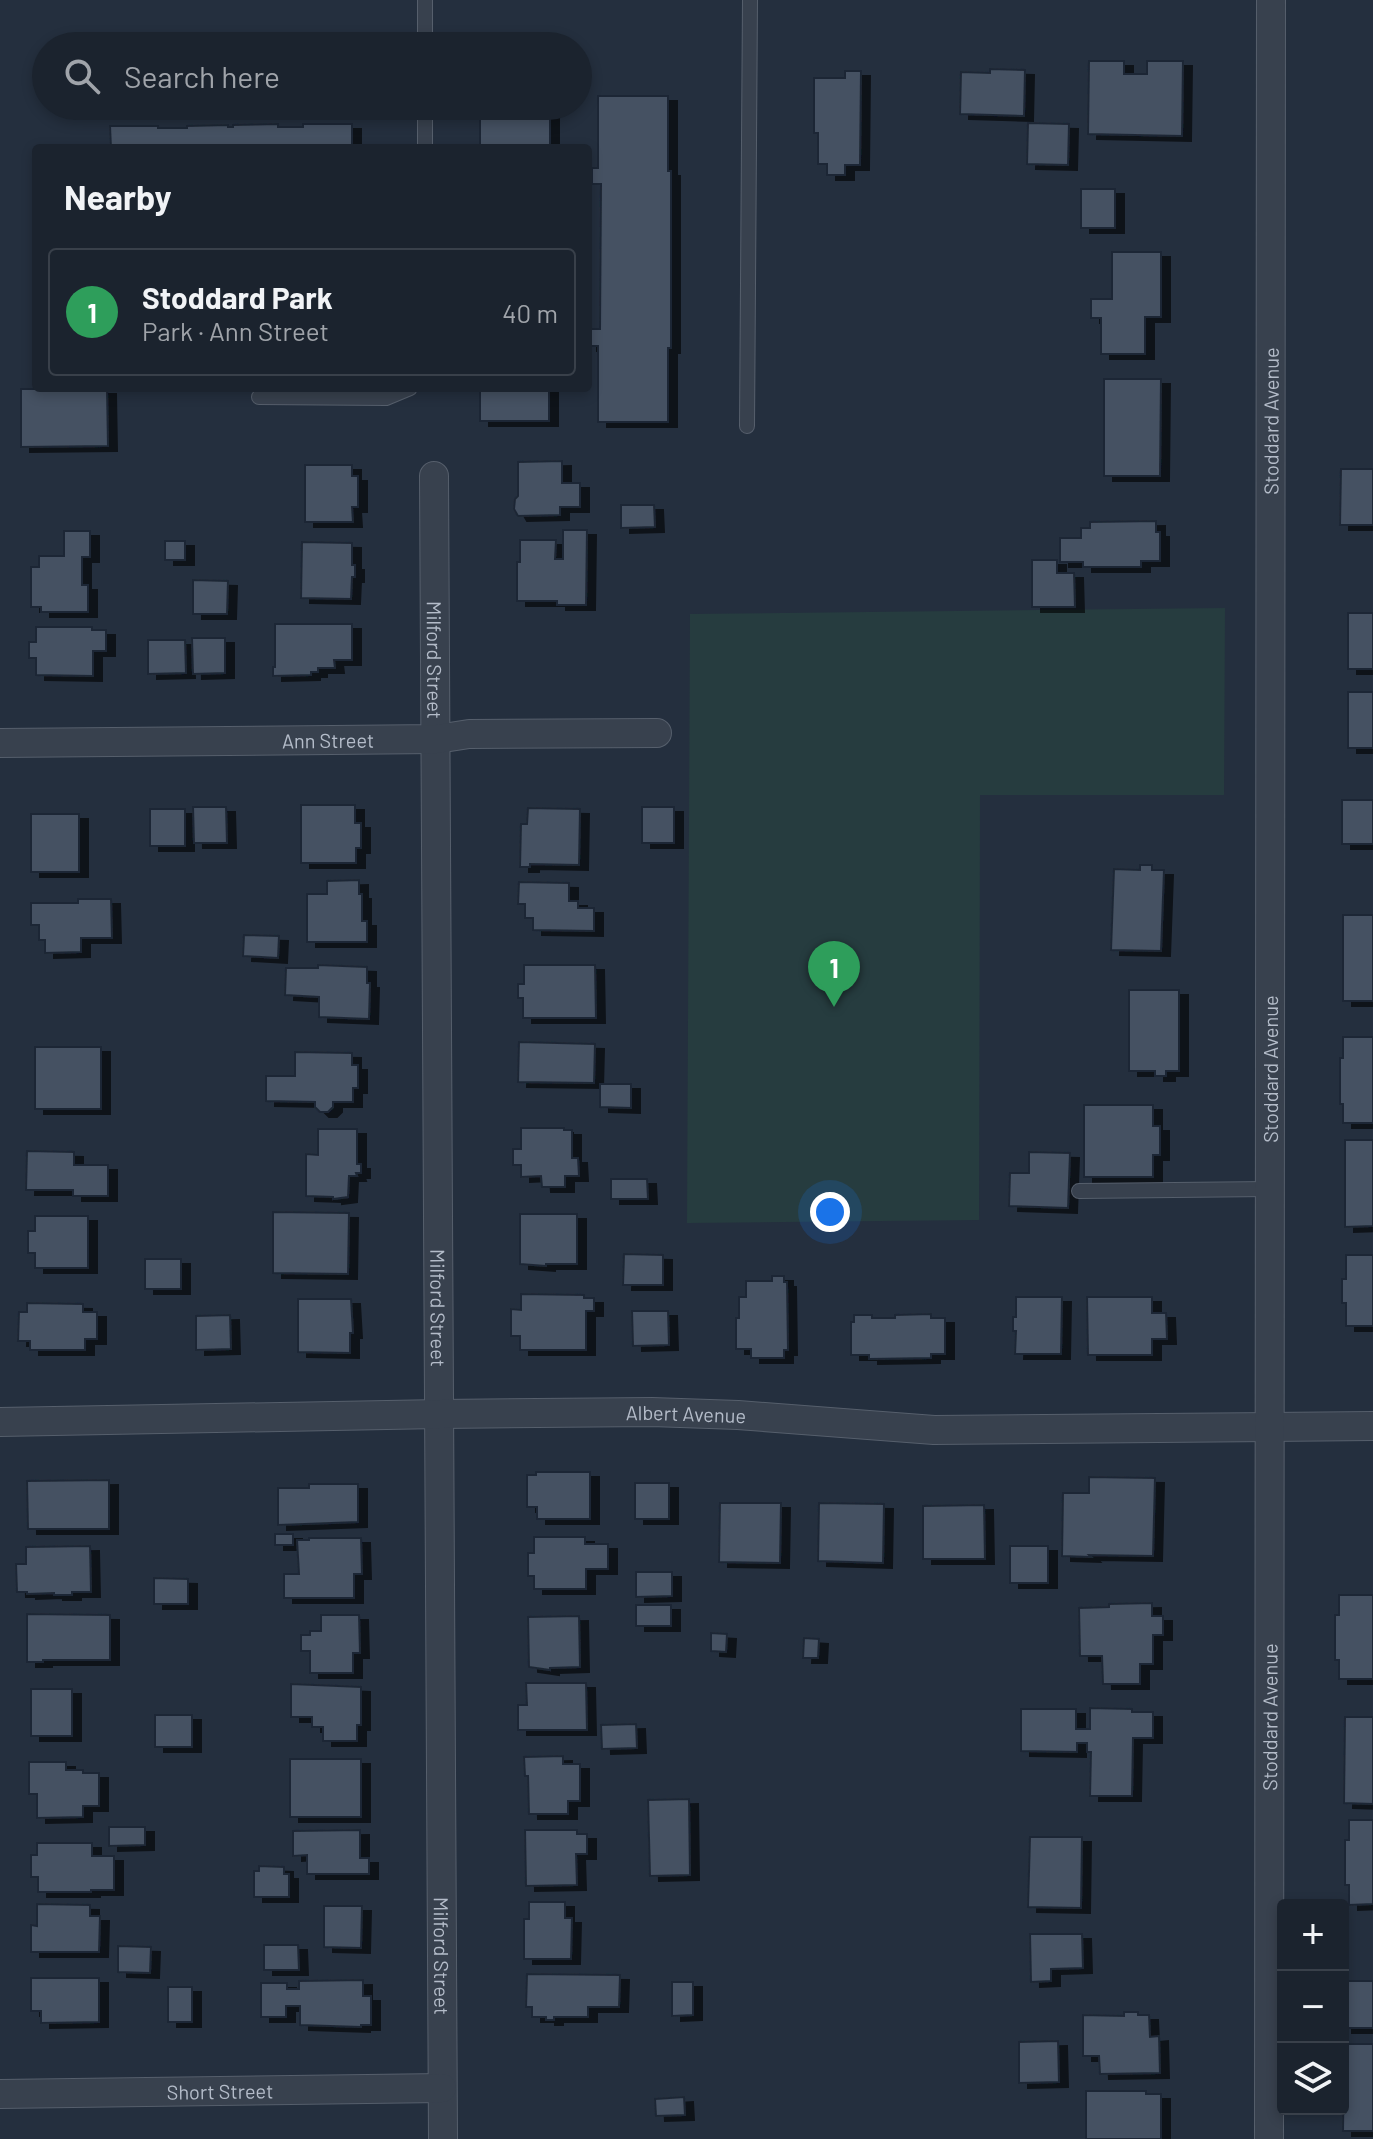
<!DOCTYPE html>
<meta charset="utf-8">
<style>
:root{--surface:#1b232e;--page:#242b36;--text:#f1f3f6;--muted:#a0a4aa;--line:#39404a;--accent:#8bbbb9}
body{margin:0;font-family:Barlow,sans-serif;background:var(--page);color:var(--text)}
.controls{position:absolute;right:24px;bottom:24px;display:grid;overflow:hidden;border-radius:8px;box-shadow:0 4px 12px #0003}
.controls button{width:72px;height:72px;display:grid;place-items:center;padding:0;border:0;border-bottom:2px solid var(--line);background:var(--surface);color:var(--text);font:40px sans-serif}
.you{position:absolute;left:830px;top:1212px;width:28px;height:28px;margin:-20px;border:6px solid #fff;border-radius:50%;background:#1a73e8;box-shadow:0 0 0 12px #1a73e833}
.badge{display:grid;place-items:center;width:52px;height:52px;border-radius:50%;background:var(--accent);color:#fff;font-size:26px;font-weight:700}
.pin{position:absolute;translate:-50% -66px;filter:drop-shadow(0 2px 4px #0008)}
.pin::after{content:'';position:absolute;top:42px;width:28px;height:24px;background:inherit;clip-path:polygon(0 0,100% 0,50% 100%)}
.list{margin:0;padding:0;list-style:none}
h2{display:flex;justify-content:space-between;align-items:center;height:104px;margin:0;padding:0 32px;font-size:34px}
h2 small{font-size:26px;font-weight:400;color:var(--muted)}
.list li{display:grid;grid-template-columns:52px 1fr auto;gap:24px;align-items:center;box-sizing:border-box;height:128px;margin:0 16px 16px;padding:0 16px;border:2px solid var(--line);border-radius:8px}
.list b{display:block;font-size:30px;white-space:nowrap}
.list p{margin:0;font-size:26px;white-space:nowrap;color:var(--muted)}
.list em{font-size:26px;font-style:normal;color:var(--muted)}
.icon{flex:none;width:44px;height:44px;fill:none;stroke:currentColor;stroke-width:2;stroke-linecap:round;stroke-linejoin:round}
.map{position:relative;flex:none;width:1373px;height:2139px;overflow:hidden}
.search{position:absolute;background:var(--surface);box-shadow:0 4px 12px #0003;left:32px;top:32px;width:560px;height:88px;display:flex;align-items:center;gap:20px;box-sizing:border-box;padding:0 28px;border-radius:44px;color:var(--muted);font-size:30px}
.panel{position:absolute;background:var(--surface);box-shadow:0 4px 12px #0003;left:32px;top:144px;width:560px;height:248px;border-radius:8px}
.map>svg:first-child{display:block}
.green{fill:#263c3f}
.building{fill:#455162;stroke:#1f2835;stroke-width:2;filter:url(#shadow)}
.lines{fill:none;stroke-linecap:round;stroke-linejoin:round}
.service-casing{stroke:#565f6c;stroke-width:16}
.minor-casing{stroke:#565f6c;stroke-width:30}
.service{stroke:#38414e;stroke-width:14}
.minor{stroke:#38414e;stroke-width:28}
.labels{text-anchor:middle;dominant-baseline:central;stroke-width:8;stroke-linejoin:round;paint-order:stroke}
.street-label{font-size:20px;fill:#b4bcc9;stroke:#1d2633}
</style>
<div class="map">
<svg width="1373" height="2139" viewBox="0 0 1373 2139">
<defs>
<filter id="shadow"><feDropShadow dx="9" dy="5" stdDeviation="0" flood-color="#0009"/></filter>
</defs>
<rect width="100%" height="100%" fill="#242f3e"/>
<!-- green -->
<path class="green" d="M1225 608 1224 795H980L979 1220 687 1223 690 614Z"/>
<!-- building -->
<path class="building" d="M1089 61H1124V74H1147V61H1183L1182 136 1088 134Z
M990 69 1025 70 1024 116 960 114 961 72 990 73Z
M845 71H861L860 165H845V175H827V164H818V133H814V78H845Z
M598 96H668V171H671V348H668V422H598V346H588V329H600L601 184H592V168H598Z
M480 106H550V148H480Z
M1028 123 1069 124 1068 165 1027 164Z
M278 124V127H303V124H352V148H111L110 126H158V128H187V126L228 125V127H233V125Z
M1081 189H1115V228H1081Z
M1112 252H1161V317H1145V354H1101V318H1091V299H1112Z
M1104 379H1161L1160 476H1104Z
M480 388H549V421H480Z
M21 389H107L108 446 21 447Z
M562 461V483H580V507H560V515L518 516 514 509 515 499 518 496V462Z
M305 465H352V476H358V507H352L353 522H305Z
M1341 469H1373V525H1340Z
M621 505H654L655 527 621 528Z
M1156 521V532H1160V561H1141V567H1083V562H1060V538H1081V528H1090V522Z
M563 530H587L586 605H557V601H517V562H520V540H556L555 559H563Z
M64 531H90V557H82V585H88V612H41V607H31V567H39V556H64Z
M165 541H185V560H165Z
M302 542 352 543V565H355V577H352L351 599 301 598Z
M1032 560H1057V573H1074L1075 607H1032Z
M193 580 228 581 227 614H193Z
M1348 613H1373V669H1348Z
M275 624H352V660H334L335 668H318V672H311V675L273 676V667H275Z
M36 627H92V630H106V651H93V676L36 675V658H29V642H36Z
M192 638H225V673L193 674Z
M148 640H185L186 673 148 674Z
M1348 692H1373V748H1348Z
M1342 800H1373V844H1342Z
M301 805H355V823H361V848H356V863H301Z
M193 807H226L227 843H194Z
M642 807H674V843H642Z
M528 808 580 809 579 865 530 864V867H520L521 824H527Z
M150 809H185V846H150Z
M31 814H79V872H31Z
M1140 865H1152V870H1164L1161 951 1111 950 1114 869 1140 870Z
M359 880V894H362V921H367V942H307V894H327V881Z
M519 882 569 883V901H578V908H594V931L533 930V918H525V904H518Z
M78 899H111L112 938H81V952L45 953V940H39V925H31V903H78Z
M1343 915H1373V1001H1343Z
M244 935 279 936 278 958 243 956Z
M318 965 367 967V983H370L369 1019 319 1017V997L285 995 286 968H318Z
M524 965H595L596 1018H523V998H518V984H524Z
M1129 990H1179V1071H1166V1076H1155V1071H1129Z
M1343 1037H1373V1123H1343V1104H1340V1058H1343Z
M519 1042 595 1044 594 1083 518 1082Z
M35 1047H101V1109H35Z
M295 1052 352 1053V1065H358V1088H353V1102H333V1107L328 1112H320L315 1107V1102L266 1101V1076H295Z
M600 1084H631V1108L600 1107Z
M1084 1105H1153V1126H1160V1155H1153V1177H1084Z
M521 1128H564V1130H572V1158H578L579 1176H565V1187H542L541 1176 521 1177V1165H513V1149H521Z
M318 1129H357V1164H361V1173H356L357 1176H349L348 1197 333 1199V1197L306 1196V1154L318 1155Z
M1345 1140H1373V1226L1345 1227Z
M27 1151 74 1152V1165H108V1196H73V1190H26Z
M1029 1152 1070 1153 1068 1208 1009 1206 1010 1173H1029Z
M611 1179H647L648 1199H611Z
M273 1212 349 1213 348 1274 273 1273Z
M520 1214H577V1264H546V1266L520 1264Z
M35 1216H88V1268H35V1253H28V1231H35Z
M624 1254 663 1255V1285H623Z
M1346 1255H1373V1326H1346V1303H1342V1279H1346Z
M145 1259H181V1289H145Z
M772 1276H784V1282H787L788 1350H784V1358H751V1349H736V1318H739V1297H746V1281H772Z
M521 1294 584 1295V1298H594V1311H586V1350H520V1336H511V1309L521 1310Z
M1016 1297H1062L1061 1354H1015L1016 1331H1013V1317H1016Z
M1087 1297H1152V1313H1166L1167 1339H1152V1355H1088Z
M298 1299H351L353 1333H350V1353L298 1352Z
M27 1303 83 1304V1312H97V1339H85V1350H30V1341H18L19 1312H27Z
M632 1311H668L669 1345 633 1346Z
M931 1314V1318H945V1354H931V1358L869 1359V1355H851V1322H854V1315H872V1318H895V1315Z
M230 1315 231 1349 196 1350V1316Z
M536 1472H590V1519H537V1507H527V1475H536Z
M1089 1477 1155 1478 1153 1556 1089 1555 1091 1557 1062 1556 1063 1493H1089Z
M109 1480V1529H28L27 1481Z
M635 1483H669V1519H635Z
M309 1484H358V1522L278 1525V1488H309Z
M720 1503H781L780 1563 719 1562Z
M819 1503 884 1504 883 1563 818 1561Z
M984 1505 985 1559H923V1506Z
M275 1534H293V1545H275Z
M534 1537H585V1544H608V1569H586V1589H534V1576H528V1553H534Z
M309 1538H361L362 1574H354V1598H284V1574H299L297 1540H309Z
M90 1546 91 1592H72V1595H54V1593L27 1594V1592H17L16 1564H26V1547Z
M1010 1546H1048V1583H1010Z
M636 1572H672V1596L636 1597Z
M154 1578 188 1579V1604H154Z
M1339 1595H1373V1679H1339V1660H1335V1615H1339Z
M1152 1603V1616H1163V1635H1153V1664H1140V1684H1103L1102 1656H1080L1079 1608 1109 1607V1604Z
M636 1605H671V1626H636Z
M27 1614 110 1615V1660H43V1662H27Z
M321 1615H359L360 1653H353V1673H310V1651H301V1635H310V1631H321Z
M579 1616 580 1667 550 1668V1670L529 1667 528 1617Z
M711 1633 727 1634 726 1652 711 1651Z
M804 1638 819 1639 818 1658H803Z
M526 1683H586L587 1730H518V1705H527Z
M291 1684 361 1687V1725H357V1741H323V1727H312V1717H291Z
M31 1689H72V1736H31Z
M1090 1708 1132 1709V1712H1153V1738H1133L1132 1796H1090L1091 1752H1087V1743H1077V1752L1021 1751V1709H1076V1729H1090Z
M155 1715H192V1747H155Z
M1345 1717H1373V1804L1344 1803Z
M636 1724 637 1748 602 1749 601 1725Z
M563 1756V1764H580V1801H568V1814H529L528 1776H525L524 1757Z
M290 1759H361V1817H290Z
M29 1762H66V1770H83V1773H99V1806H83V1817L37 1818V1794H29Z
M689 1799 690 1875 650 1876 648 1800Z
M1349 1820H1373V1904L1349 1905V1885H1345V1840H1349Z
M109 1827H145V1845L109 1846Z
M360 1830V1858H369V1874H307V1855L293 1856V1831Z
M525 1830H577V1834H587V1854H576L577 1885 526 1886Z
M1030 1837H1082L1081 1908 1028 1907Z
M37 1843H92V1856H114V1890H91V1892H38V1877H31V1855H37Z
M259 1866 284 1867V1874H289V1897H254V1871H259Z
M529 1902H565V1918H572L571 1959H524V1919H529Z
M37 1904 90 1905V1916H100L99 1952H31V1925L37 1926Z
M324 1906H362L361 1948 324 1947Z
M1030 1934H1082L1083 1968 1051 1969V1981L1031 1982Z
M264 1945H298L299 1970H264Z
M118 1946 151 1947 150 1973 118 1972Z
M527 1974 620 1975 619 2007H588V2017H554V2020H546V2017H532V2007H526Z
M31 1978H99V2022L41 2023V2011H31Z
M363 1980V1996H371V2025H361V2027L300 2025V2006H286V2017H261V1983H287V1989H299V1981Z
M1343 1981H1373V2028H1343Z
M672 1982H693V2015L672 2016Z
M168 1987H192V2022H168Z
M1124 2012H1138V2015H1149L1150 2037 1159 2036 1160 2073 1100 2074 1099 2056H1083V2015L1124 2016Z
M1058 2041 1059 2082 1019 2083V2042Z
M1344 2044H1373V2131H1343Z
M1086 2091H1146V2094H1161V2139H1086Z
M684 2097 685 2115 656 2116 655 2099Z"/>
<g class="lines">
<!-- service casing -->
<g class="service-casing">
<path id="service" d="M425 0V46
M425 106V148
M259 397 386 398 410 388
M747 426 750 0
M1079 1191 1269 1189"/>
</g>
<!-- minor casing -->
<g class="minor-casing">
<g id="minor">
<path id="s1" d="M434 476 443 2139"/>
<path id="s2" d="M0 743 437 739 469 734 657 733"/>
<path id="s3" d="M0 1422 440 1414 652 1412 738 1415 934 1430 1373 1426"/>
<path id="s4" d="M0 2094 442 2088"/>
<path id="s5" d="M1269 2139 1271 0"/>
</g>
</g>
<!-- service -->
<use href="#service" class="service"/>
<!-- minor -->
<use href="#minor" class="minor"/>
</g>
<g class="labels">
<!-- street labels -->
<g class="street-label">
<text stroke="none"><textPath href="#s5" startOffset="1718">Stoddard Avenue</textPath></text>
<text stroke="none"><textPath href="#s1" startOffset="184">Milford Street</textPath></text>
<text stroke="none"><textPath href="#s2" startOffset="328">Ann Street</textPath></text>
<text stroke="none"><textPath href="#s5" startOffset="1070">Stoddard Avenue</textPath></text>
<text stroke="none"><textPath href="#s1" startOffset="832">Milford Street</textPath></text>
<text stroke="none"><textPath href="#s3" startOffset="686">Albert Avenue</textPath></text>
<text stroke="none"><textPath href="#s5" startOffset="422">Stoddard Avenue</textPath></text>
<text stroke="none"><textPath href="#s1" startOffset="1480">Milford Street</textPath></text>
<text stroke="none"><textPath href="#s4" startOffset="220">Short Street</textPath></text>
</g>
</g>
</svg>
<div class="controls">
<button>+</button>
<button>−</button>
<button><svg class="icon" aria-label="layers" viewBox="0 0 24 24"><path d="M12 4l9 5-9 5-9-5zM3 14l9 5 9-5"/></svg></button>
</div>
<div class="you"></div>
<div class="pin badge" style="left:834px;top:1007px;background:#2e9e5b">1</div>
<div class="search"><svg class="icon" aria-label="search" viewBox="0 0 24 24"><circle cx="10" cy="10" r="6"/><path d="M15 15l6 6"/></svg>Search here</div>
<section class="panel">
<h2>Nearby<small></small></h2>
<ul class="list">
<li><span class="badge" style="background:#2e9e5b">1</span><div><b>Stoddard Park</b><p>Park · Ann Street</p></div><em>40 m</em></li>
</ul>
</section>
</div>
